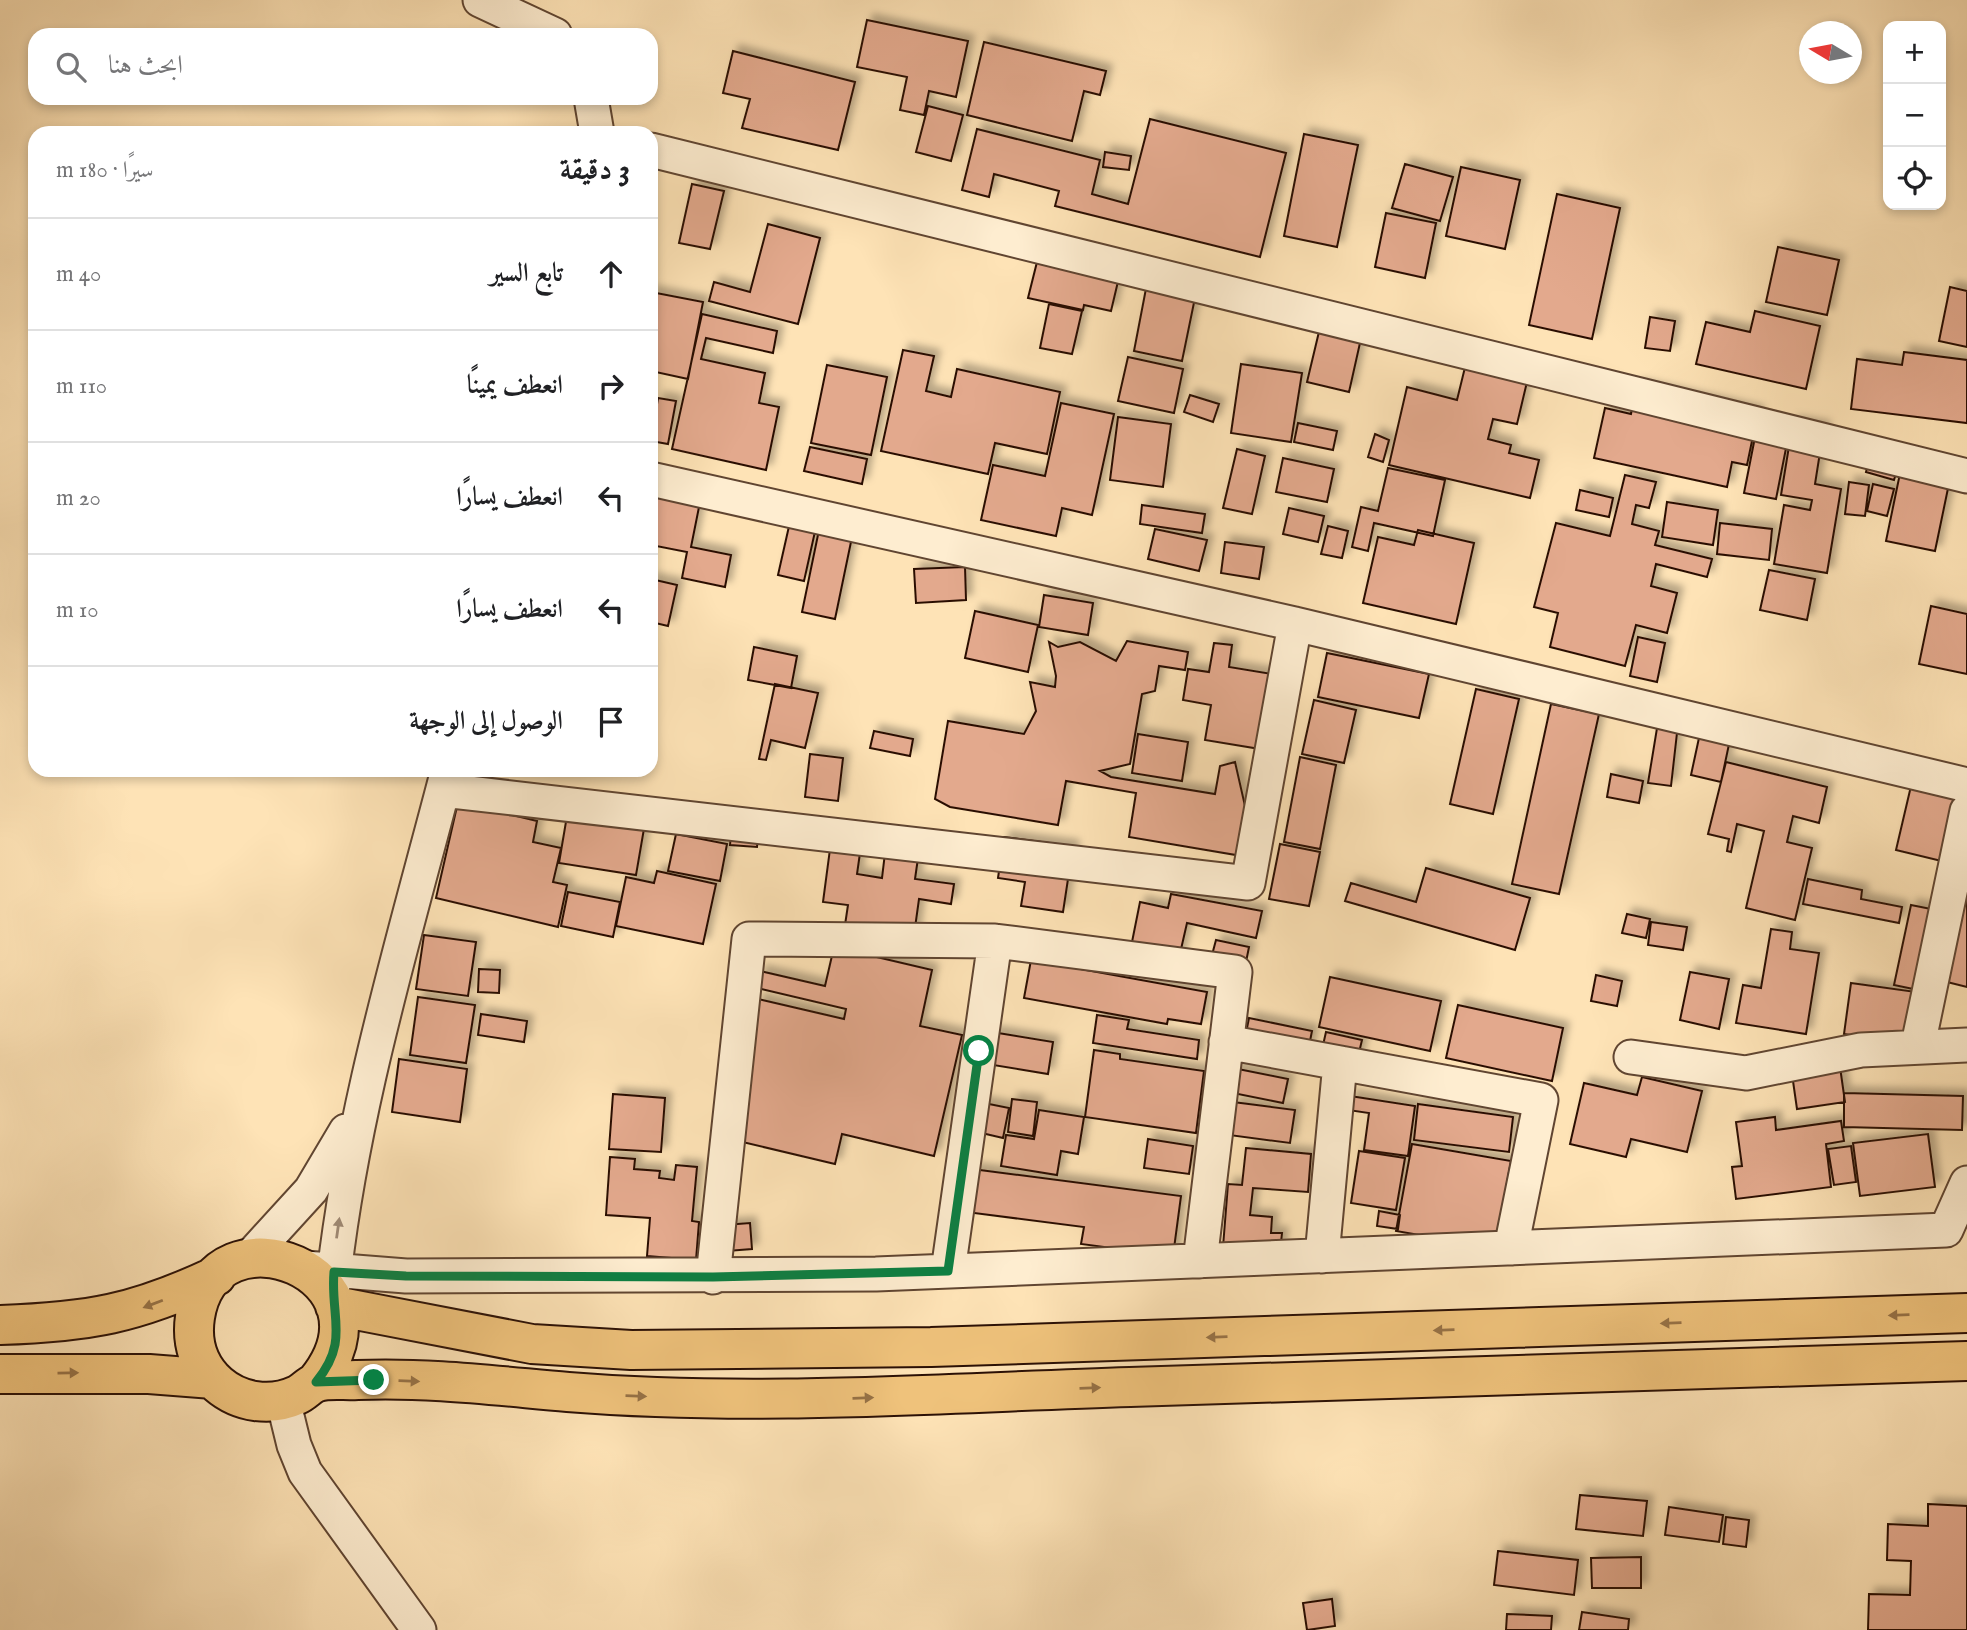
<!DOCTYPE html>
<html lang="ar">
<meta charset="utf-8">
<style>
:root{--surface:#fff;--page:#f6f6f6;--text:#202124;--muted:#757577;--line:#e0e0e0}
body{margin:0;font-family:"IM FELL English",Amiri,serif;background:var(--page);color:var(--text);direction:rtl}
.controls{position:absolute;right:21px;top:21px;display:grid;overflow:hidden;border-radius:14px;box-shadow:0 4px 10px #0003}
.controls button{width:63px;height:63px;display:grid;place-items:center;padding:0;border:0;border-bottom:2px solid var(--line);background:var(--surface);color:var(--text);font:35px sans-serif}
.compass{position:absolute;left:1799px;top:21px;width:63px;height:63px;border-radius:50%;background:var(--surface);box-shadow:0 4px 10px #0003;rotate:280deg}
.stop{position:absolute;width:21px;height:21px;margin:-16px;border:5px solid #0b8043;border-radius:50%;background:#fff}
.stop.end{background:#0b8043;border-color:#fff;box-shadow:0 2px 7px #0008}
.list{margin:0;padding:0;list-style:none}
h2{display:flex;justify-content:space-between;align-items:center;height:91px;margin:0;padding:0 28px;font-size:30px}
h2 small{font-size:23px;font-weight:400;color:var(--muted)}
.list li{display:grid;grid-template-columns:46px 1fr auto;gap:21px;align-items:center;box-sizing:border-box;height:112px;padding:0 28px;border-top:2px solid var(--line)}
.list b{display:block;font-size:26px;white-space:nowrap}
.list em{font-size:23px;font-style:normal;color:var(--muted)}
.icon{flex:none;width:38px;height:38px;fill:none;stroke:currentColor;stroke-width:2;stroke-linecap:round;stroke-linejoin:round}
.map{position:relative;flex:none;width:1967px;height:1630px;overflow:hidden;direction:ltr}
.search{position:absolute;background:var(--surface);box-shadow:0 4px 10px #0003;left:28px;top:28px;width:630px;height:77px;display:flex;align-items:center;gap:18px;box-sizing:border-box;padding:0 24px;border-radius:21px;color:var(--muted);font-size:26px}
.panel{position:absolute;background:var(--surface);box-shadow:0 4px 10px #0003;left:28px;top:126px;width:630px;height:651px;border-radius:21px;direction:rtl}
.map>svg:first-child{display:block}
.building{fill:#e3a98d;stroke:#2b1005;stroke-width:2;filter:url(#shadow)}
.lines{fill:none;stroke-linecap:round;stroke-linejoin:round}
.street-casing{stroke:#604531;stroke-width:37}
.primary-casing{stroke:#2b1005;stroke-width:42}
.street{stroke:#feedd0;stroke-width:33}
.primary{stroke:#efc27b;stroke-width:38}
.oneway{fill:#9f8a75}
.oneway2{fill:#977246}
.route{stroke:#0b8043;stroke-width:9}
</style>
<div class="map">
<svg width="1967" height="1630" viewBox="0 0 1967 1630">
<defs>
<filter id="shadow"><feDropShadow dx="6" dy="-6" stdDeviation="3.5" flood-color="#0004"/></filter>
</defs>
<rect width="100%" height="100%" fill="#fee3b6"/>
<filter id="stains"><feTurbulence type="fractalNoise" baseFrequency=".00286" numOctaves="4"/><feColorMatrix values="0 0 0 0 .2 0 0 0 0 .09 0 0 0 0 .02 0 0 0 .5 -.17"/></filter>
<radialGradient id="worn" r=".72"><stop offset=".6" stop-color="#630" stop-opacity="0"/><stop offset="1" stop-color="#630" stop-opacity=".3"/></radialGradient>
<!-- building -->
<path class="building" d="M867 20 968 41 956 97 929 91 924 115 900 110 907 77 857 67Z
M984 42 1106 71 1100 95 1084 91 1072 141 967 115Z
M733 51 855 82 838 150 742 128 750 99 723 93Z
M928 106 963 115 951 161 916 152Z
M1150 119 1286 153 1260 257 1055 206 1059 191 994 174 989 197 962 190 977 129 1100 160 1092 194 1128 204Z
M1304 134 1358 145 1337 247 1284 236Z
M1105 152 1131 156 1129 170 1103 167Z
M1405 164 1453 177 1440 221 1392 208Z
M1461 167 1520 180 1505 249 1446 236Z
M692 184 724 191 710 249 679 243Z
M1557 194 1620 208 1592 339 1529 325Z
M1386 213 1436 223 1425 278 1375 267Z
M768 224 820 238 798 324 709 301 714 282 750 292Z
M1778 247 1839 260 1827 315 1766 302Z
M1039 254 1120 273 1111 311 1084 305 1083 310 1028 298Z
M1149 273 1198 283 1182 361 1134 351Z
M1950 287 1967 291V347L1939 341Z
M651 292 703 302 688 379 651 371Z
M1049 304 1082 311 1072 354 1040 348Z
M1755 311 1820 326 1806 389 1696 364 1706 322 1750 332Z
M702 314 777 331 773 353 706 338 701 359 765 373 759 403 779 407 766 470 672 449Z
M1323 315 1364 325 1349 392 1307 382Z
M1650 317 1675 321 1670 351 1645 348Z
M903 350 934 356 926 391 951 397 957 369 1060 392 1047 454 995 443 988 474 881 451Z
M1469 351 1531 365 1517 424 1493 419 1488 439 1511 445 1509 453 1539 460 1530 498 1389 465 1407 387 1457 400Z
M1904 352 1967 360V423L1851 409 1857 359 1902 365Z
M1128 357 1183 369 1174 413 1118 401Z
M1241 364 1302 373 1291 442 1231 433Z
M827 365 887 377 871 455 811 443Z
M1637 385 1758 412 1747 465 1732 462 1727 487 1594 458 1605 408 1631 414Z
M1190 395 1219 404 1213 422 1184 412Z
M658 398 676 401 668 444 651 441Z
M1061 403 1114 414 1092 515 1062 508 1056 536 981 520 993 465 1045 476Z
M1118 417 1171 424 1163 487 1110 480Z
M1793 422 1824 427 1815 484 1841 489 1827 573 1774 564 1784 505 1810 510 1812 500 1781 495Z
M1298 423 1337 431 1333 450 1294 442Z
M1757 427 1789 433 1776 499 1744 493Z
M1375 434 1389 440 1383 462 1368 457Z
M810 447 867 459 862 484 804 471Z
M1237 449 1265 456 1252 514 1223 508Z
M1872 449 1901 457 1894 480 1866 472Z
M1283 458 1334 469 1327 502 1276 492Z
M1903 459 1952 469 1935 551 1886 541Z
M1388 468 1445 480 1433 536 1374 523 1368 551 1352 547 1361 507 1378 511Z
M1625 475 1656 482 1649 508 1636 505 1632 524 1659 531 1655 545 1712 559 1707 577 1656 564 1651 586 1677 593 1667 633 1636 625 1625 666 1550 647 1558 613 1534 607 1556 523 1610 536Z
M651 482 702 492 691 547 731 555 725 587 682 578 687 552 651 545Z
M1849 482 1869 485 1865 516 1845 514Z
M1873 484 1894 489 1887 516 1867 511Z
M1580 490 1613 498 1609 517 1576 510Z
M1667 502 1718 510 1713 545 1662 537Z
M1142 505 1205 514 1202 533 1140 524Z
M1289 508 1324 516 1318 542 1283 534Z
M792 513 818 518 804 581 778 575Z
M1720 523 1772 529 1769 560 1717 554Z
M1328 526 1348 531 1342 558 1321 554Z
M1155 529 1207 540 1199 571 1148 559Z
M819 530 852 537 835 619 802 612Z
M1418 530 1474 543 1456 624 1363 603 1378 537 1414 545Z
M1225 542 1264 547 1259 579 1221 573Z
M965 567 966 600 916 603 914 569Z
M1769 570 1815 579 1807 620 1760 610Z
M651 579 677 585 668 626 651 622Z
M1044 595 1093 603 1088 635 1039 627Z
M1931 606 1967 614V674L1919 664Z
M975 611 1038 625 1028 672 965 658Z
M1638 637 1665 643 1657 682 1630 676Z
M1127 641 1188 652 1185 670 1159 666 1155 691 1142 694 1130 764 1100 771 1111 777 1215 794 1220 766 1235 762 1245 806 1236 855 1129 837 1136 793 1066 781 1058 825 950 807 935 799 948 721 1024 734 1036 711 1030 682 1055 687 1056 676 1049 642 1058 647 1080 642 1116 661Z
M1214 643 1232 645 1229 667 1272 674 1260 749 1205 740 1211 705 1183 700 1188 669 1209 672Z
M754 647 797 656 791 688 748 680Z
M1327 653 1429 674 1419 718 1318 697Z
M775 684 818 693 805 748 771 740 766 760 759 759Z
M1476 689 1519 699 1493 814 1450 804Z
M1314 700 1356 710 1344 763 1302 754Z
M1551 704 1599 714 1559 894 1512 884Z
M1658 722 1678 724 1671 786 1648 783Z
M1702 724 1732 730 1721 782 1691 775Z
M874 731 913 739 910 756 870 748Z
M1138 734 1188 742 1182 781 1132 773Z
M810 754 843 758 838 801 805 797Z
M1300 757 1336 765 1320 849 1284 842Z
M1726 762 1827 787 1819 823 1793 816 1787 842 1812 848 1795 920 1746 908 1764 831 1737 824 1731 852 1727 851 1729 839 1708 834Z
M1915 769 1967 781 1958 865 1896 850Z
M1611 774 1643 781 1639 803 1607 797Z
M461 789 500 812 537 821 533 842 561 848 553 882 567 885 558 927 436 898Z
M569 804 646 817 636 875 559 863Z
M732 826 759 829 757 847 730 845Z
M676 834 727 844 720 881 668 871Z
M1004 837 1073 846 1063 912 1021 906 1025 882 998 878Z
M1280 844 1320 852 1309 906 1269 899Z
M830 849 860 853 857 874 882 878 885 853 918 858 915 879 954 884 951 904 919 899 914 935 845 925 848 905 823 902Z
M1426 868 1530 898 1515 950 1345 901 1351 883 1416 902Z
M657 871 716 884 703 944 616 926 626 877 654 883Z
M1808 879 1862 890 1861 899 1902 907 1899 923 1803 904Z
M568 892 620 902 613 937 561 926Z
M1171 894 1262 911 1256 938 1187 923 1179 958 1131 947 1140 902 1168 908Z
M1967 897V987L1943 981Z
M1911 905 1941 911 1923 991 1894 985Z
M1627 914 1650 919 1646 938 1622 933Z
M1651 922 1687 927 1683 950 1648 945Z
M1771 929 1792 932 1790 949 1819 953 1806 1034 1736 1023 1743 985 1761 988Z
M424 935 476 942 468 996 416 989Z
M1216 940 1249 947 1246 962 1212 955Z
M834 947 932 970 920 1026 962 1035 934 1156 842 1134 835 1164 734 1140 758 999 844 1019 846 1009 757 988 760 971 825 986Z
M1031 960 1207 992 1201 1024 1168 1019 1167 1024 1024 998Z
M479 969 500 970 499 993 478 992Z
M1690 972 1729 979 1719 1029 1680 1020Z
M1596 975 1622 981 1617 1006 1591 1001Z
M1330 977 1441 1001 1430 1051 1319 1027Z
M1851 983 1916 992 1908 1044 1844 1034Z
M418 997 475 1005 466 1063 410 1055Z
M1458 1005 1563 1028 1552 1081 1446 1058Z
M481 1014 527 1021 524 1042 478 1035Z
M1097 1015 1129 1020 1127 1029 1199 1040 1197 1059 1093 1043Z
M1249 1018 1312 1031 1308 1051 1245 1038Z
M992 1032 1053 1042 1048 1074 987 1064Z
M1326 1032 1362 1040 1357 1061 1321 1054Z
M1094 1050 1120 1054V1059L1204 1071 1196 1133 1085 1117Z
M399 1059 467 1069 460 1122 392 1112Z
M1840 1067 1845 1102 1797 1109 1792 1074Z
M1233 1068 1288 1079 1283 1103 1228 1092Z
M1642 1077 1702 1091 1687 1152 1631 1139 1626 1157 1570 1144 1584 1083 1637 1095Z
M1844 1093 1963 1096 1962 1130 1844 1127Z
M613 1094 665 1098 661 1152 609 1149Z
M1350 1096 1415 1106 1408 1156 1364 1150 1369 1113 1348 1110Z
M1012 1099 1037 1102 1033 1136 1008 1132Z
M979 1102 1009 1108 1003 1138 973 1131Z
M1233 1102 1295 1110 1290 1143 1229 1135Z
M1418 1104 1513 1117 1509 1152 1414 1140Z
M1039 1110 1084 1117 1078 1154 1061 1151 1057 1175 1001 1166 1006 1135 1034 1139Z
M1775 1117 1776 1130 1841 1121 1844 1141 1826 1144 1831 1187 1736 1199 1732 1167 1742 1166 1736 1122Z
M1928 1134 1935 1187 1860 1196 1853 1143Z
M1148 1139 1193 1146 1189 1174 1144 1168Z
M1412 1144 1511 1161 1495 1248 1396 1231Z
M1851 1146 1856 1182 1834 1185 1828 1149Z
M1246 1148 1311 1154 1308 1192 1253 1188 1250 1215 1272 1217 1271 1233H1282L1280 1252 1223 1247 1228 1184 1242 1185Z
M1359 1151 1405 1158 1396 1210 1351 1203Z
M610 1157 635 1159 634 1169 660 1171 659 1178 674 1180 676 1165 697 1167 692 1221 699 1222 696 1260 647 1256 650 1218 606 1215Z
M972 1169 1181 1196 1173 1256 1081 1244 1084 1227 966 1212Z
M1379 1211 1400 1215 1398 1229 1377 1226Z
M750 1223 752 1249 727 1251 725 1225Z
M1580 1495 1647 1501 1643 1536 1576 1529Z
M1928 1504 1967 1506V1630H1868L1869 1594 1910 1595 1911 1561 1887 1560 1888 1524 1928 1526Z
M1669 1507 1723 1515 1719 1542 1665 1535Z
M1726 1517 1749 1520 1746 1547 1723 1544Z
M1498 1551 1578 1560 1574 1595 1494 1585Z
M1641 1557V1588H1592L1591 1558Z
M1332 1599 1335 1626 1307 1630 1303 1603Z
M1582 1612 1629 1619 1628 1630H1579Z
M1507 1614 1552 1616 1551 1630H1506Z"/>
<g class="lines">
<!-- street casing -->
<g class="street-casing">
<path id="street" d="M480 0 555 35
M591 98 597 133
M651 150 1967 476
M651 479 1295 624 1967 785
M443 790 1248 883 1295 624
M1226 1042 1541 1100 1511 1248
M1918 1045 1967 811
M1631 1057 1746 1073 1861 1050 1967 1045
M1322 1256 1340 1063
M249 1258 311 1190 346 1131
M305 1268 406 1276 876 1274 1946 1230 1967 1183
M948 1271 995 941
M713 1277 749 939 995 941 1235 972 1200 1261
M332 1293C350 1115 403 943 448 770
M283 1400 294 1445 305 1472 419 1630"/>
</g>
<!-- primary casing -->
<g class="primary-casing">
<path id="primary" d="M335 1306 532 1344 631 1350 931 1347 1967 1313
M0 1325C89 1322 135 1314 216 1276
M0 1374H149L213 1379
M316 1382C404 1274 213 1200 195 1317 191 1343 199 1367 218 1384 240 1403 271 1407 297 1395 304 1392 308 1386 315 1383 326 1378 345 1381 357 1380 427 1377 498 1386 568 1392 756 1407 942 1393 1130 1387 1409 1378 1688 1369 1967 1361"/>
</g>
<!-- street -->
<use href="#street" class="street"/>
<!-- primary -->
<use href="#primary" class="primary"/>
</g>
<!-- one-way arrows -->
<defs><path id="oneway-solid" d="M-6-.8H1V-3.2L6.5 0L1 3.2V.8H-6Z" transform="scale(1.75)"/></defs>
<use class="oneway" href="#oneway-solid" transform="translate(338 1228) rotate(-82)"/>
<g class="oneway2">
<use href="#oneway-solid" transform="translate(153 1304) rotate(159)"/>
<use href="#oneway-solid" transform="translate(1899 1315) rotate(178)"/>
<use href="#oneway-solid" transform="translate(1671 1323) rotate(178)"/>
<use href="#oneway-solid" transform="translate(1444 1330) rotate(178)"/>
<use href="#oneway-solid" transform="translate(1217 1337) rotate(178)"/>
<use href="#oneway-solid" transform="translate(68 1373) rotate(-1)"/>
<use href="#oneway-solid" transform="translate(409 1381) rotate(2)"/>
<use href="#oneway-solid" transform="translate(1090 1388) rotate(-2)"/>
<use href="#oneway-solid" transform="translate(636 1396) rotate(2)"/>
<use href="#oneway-solid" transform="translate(863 1398) rotate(-2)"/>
</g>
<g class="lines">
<!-- route -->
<path class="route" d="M374 1380 316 1382C350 1341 330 1317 334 1272L406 1276 713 1277 948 1271 979 1051"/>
</g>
<rect width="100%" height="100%" filter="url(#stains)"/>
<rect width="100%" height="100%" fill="url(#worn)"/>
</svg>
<div class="controls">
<button>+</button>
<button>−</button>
<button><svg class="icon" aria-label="locate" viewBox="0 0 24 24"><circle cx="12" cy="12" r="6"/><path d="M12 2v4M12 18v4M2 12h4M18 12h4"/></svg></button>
</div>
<svg class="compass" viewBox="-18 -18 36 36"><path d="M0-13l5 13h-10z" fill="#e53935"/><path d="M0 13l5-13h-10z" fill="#757577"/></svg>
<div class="stop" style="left:979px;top:1051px"></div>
<div class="stop end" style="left:374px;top:1380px"></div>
<div class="search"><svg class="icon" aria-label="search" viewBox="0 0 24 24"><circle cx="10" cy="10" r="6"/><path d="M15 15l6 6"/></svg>ابحث هنا</div>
<section class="panel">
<h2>3 دقيقة<small>سيرًا · 180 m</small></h2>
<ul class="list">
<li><svg class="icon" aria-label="ahead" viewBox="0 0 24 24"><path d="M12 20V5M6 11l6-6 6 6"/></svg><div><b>تابع السير</b></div><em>40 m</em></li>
<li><svg class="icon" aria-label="right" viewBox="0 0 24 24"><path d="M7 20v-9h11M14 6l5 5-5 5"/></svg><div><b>انعطف يمينًا</b></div><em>110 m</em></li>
<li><svg class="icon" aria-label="left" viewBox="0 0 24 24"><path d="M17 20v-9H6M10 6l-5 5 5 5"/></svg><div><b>انعطف يسارًا</b></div><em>20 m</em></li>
<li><svg class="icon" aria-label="left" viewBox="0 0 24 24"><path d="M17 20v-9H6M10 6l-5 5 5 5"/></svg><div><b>انعطف يسارًا</b></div><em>10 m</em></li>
<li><svg class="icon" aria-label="arrive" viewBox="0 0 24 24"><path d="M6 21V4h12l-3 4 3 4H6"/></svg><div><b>الوصول إلى الوجهة</b></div></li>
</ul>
</section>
</div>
